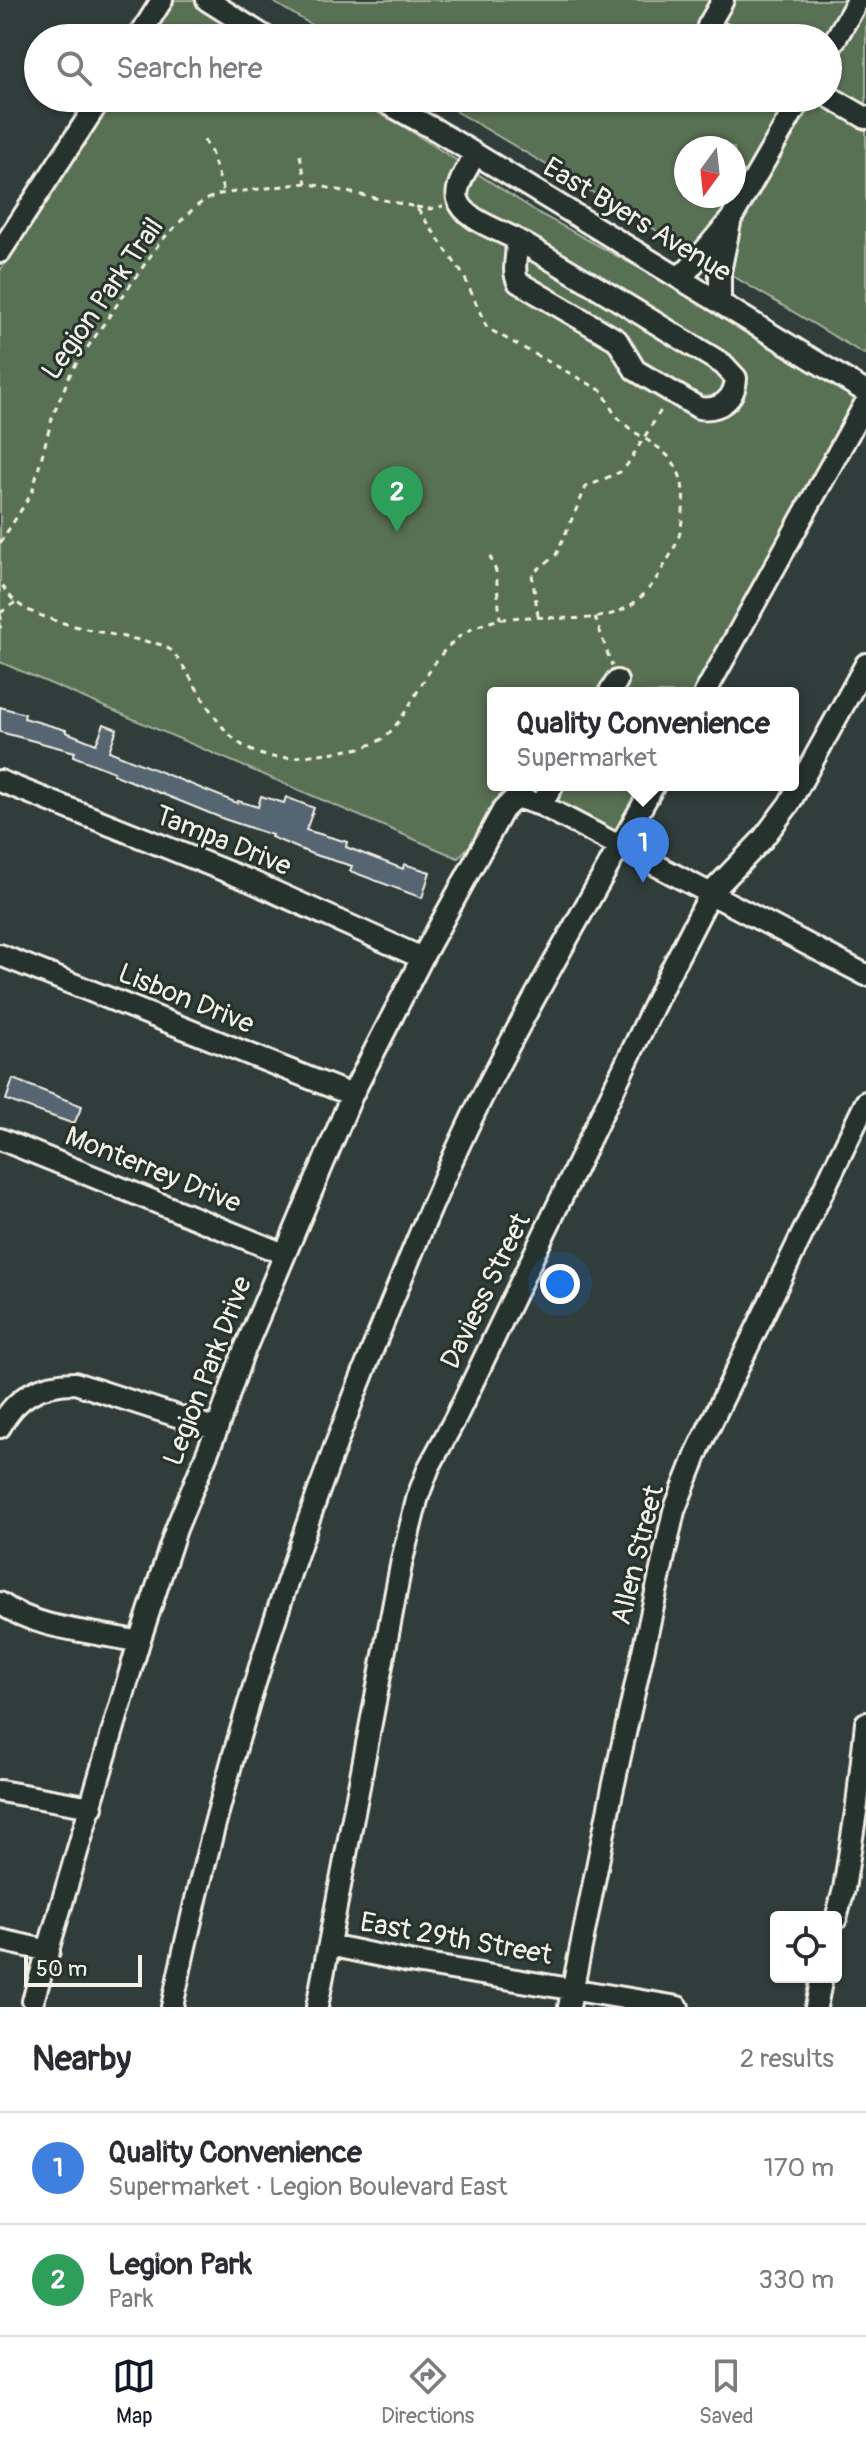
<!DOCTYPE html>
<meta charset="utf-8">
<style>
:root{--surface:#fff;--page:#f2f2f3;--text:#2b2b33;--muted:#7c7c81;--line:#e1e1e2;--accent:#111827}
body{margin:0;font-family:Pangolin,sans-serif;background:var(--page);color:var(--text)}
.controls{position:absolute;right:24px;bottom:24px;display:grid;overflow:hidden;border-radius:8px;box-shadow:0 2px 6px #0004}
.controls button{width:72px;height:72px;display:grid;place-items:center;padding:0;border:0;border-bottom:2px solid var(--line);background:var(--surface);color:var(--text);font:40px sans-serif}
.compass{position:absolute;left:674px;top:136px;width:72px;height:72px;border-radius:50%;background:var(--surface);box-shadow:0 2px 6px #0004;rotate:195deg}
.scale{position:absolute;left:24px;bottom:20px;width:118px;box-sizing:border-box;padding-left:8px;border:4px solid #f4f1e8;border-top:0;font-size:22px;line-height:28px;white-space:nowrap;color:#f4f1e8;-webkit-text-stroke:6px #26332d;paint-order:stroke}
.you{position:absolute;left:560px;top:1284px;width:28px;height:28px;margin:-20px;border:6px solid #fff;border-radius:50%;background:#1a73e8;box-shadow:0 0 0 12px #1a73e833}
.badge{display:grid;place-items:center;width:52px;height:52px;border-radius:50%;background:var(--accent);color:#fff;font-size:26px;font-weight:700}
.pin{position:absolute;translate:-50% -66px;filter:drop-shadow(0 2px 4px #0008)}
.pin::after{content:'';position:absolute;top:42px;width:28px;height:24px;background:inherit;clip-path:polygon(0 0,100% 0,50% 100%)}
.popup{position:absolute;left:487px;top:687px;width:312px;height:104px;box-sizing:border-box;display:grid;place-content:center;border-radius:8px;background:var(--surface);filter:drop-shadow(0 2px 6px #0005);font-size:26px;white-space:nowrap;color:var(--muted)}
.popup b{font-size:30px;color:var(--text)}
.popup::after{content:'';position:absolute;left:50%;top:100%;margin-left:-16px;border:16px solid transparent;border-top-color:var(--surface)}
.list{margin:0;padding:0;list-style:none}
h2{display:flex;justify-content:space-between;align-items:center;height:104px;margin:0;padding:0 32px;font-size:34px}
h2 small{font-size:26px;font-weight:400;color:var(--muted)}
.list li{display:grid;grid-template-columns:52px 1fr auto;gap:24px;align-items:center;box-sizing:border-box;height:112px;padding:0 32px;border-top:2px solid var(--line)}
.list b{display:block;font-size:30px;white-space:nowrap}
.list p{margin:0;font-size:26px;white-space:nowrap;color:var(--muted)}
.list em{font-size:26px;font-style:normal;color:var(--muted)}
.icon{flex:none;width:44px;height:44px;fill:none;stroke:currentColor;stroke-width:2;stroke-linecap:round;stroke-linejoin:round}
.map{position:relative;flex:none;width:866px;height:2007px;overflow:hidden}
.search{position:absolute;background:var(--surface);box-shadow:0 2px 6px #0004;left:24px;right:24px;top:24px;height:88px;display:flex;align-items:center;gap:20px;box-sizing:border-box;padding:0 28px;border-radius:44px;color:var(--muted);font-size:30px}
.sheet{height:328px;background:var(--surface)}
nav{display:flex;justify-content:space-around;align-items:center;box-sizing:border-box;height:112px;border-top:2px solid var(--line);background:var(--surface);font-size:22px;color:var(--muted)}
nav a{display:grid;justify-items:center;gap:4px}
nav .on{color:var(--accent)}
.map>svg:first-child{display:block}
.green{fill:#596f53;stroke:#a6b09e;stroke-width:2;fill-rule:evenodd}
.building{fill:#576572;stroke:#f4f1e8;stroke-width:2}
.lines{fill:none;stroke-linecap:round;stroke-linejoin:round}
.minor-casing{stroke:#f4f1e8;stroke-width:26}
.path{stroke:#f4f1e8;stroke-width:3;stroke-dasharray:6 6;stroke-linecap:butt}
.minor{stroke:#26332d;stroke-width:20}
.labels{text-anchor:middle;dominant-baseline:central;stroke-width:6;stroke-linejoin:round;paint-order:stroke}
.street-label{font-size:28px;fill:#f4f1e8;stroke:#26332d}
</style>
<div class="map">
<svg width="866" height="2007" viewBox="0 0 866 2007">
<rect width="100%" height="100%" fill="#303d3b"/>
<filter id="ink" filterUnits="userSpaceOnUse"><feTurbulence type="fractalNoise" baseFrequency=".0125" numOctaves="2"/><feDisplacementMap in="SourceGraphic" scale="16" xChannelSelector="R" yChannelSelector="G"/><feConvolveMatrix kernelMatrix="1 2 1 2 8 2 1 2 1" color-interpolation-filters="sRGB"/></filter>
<g filter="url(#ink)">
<!-- green -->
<path class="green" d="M162 0H213L264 38H140Z
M270 0H866V350L864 354 434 98H828V38H334ZM686 148H734V196H686Z
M104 98H359L542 215 866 392 705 693H493V785H654L619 847 511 802 458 858 0 662V271Z"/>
<!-- building -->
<path class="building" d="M0 707 25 714 24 718 66 730V732L96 744 104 724 117 729 109 751 237 803 238 801 258 807 261 796 284 803 286 797 314 808 306 830 347 842 346 847 403 869 404 864 430 872 422 898 350 871 352 866 312 854 271 837 272 835 224 819 113 774 114 772 73 756 75 752 0 732Z
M13 1079 82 1106 74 1124 6 1100Z"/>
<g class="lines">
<!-- minor casing -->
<g class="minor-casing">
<path id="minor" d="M207 0 267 38
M723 0 708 26 728 38
M138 38 162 0
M828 52 858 0
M828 96 866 118
M377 98 436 130 866 392
M475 154C470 165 454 186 458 199 463 218 496 229 512 237 583 277 653 322 723 364L736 378C735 399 720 411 699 408L635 370 617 340 518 282C511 268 519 254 516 240
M0 252 101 98
M677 277 689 269 731 219 801 98
M720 303V272L730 223
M609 693 617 681
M705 693 866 402
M0 781 248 880 422 958
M541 805 553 785
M0 955 352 1095
M0 1139 284 1254
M0 1427C16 1396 41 1383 75 1383L217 1429
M0 1603C37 1630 94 1631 139 1642
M0 1791 92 1807
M836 1919 844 1889 857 1805 866 1723
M0 1940 49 1951
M329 1945 409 1962 678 2007
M33 2001 139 1642 176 1529 217 1429 242 1356 352 1095 422 958 503 810 511 802 519 798 541 805 866 975
M172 2007C218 1782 288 1562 373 1348 407 1264 441 1180 481 1099 535 992 596 889 654 785
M317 2007 402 1560 418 1496 429 1467 455 1419 669 974 710 894 762 840 789 804 866 664
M569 2007 611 1797 674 1511 699 1448 866 1102
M816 2007 822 1977"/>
</g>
<!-- path -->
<path class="path" d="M204 140 211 152 224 193
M300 155 306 183
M416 207 430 209 443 206
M0 543 32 493 53 415 72 370 160 242 195 207 207 199 220 194 306 183 416 207 464 276 487 328 604 392C623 455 698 428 681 527 679 543 669 557 661 571 614 653 542 597 476 627 430 647 421 699 389 733 374 749 347 750 327 753 310 755 290 759 273 757 220 751 201 686 172 651L163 645C123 636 61 627 26 609 14 602 6 593 0 581
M490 556 496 571 500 619
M0 613 16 602
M0 614 2 622 0 628
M538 616 532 574 556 555 586 487 620 472 627 465 663 407
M595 617 612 666"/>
<!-- minor -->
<use href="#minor" class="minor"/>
</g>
</g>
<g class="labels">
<!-- street labels -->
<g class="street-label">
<text transform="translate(637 220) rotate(31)">East Byers Avenue</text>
<text transform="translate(103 299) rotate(-55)">Legion Park Trail</text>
<text transform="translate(223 841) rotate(22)">Tampa Drive</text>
<text transform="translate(186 999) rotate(22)">Lisbon Drive</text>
<text transform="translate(153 1170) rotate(22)">Monterrey Drive</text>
<text transform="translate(486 1291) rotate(-64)">Daviess Street</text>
<text transform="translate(208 1371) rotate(-69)">Legion Park Drive</text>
<text transform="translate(638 1555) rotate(-76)">Allen Street</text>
<text transform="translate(456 1939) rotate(10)">East 29th Street</text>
</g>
</g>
</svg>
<div class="controls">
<button><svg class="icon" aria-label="locate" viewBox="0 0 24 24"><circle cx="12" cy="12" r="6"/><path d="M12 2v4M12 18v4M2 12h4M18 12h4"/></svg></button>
</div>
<svg class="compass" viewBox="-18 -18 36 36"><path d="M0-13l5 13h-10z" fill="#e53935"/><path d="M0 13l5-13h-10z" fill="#7c7c81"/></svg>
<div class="scale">50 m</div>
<div class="you"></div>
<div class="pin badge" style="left:643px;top:883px;background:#3f7fe0">1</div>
<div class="popup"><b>Quality Convenience</b>Supermarket</div>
<div class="pin badge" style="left:397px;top:532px;background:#2e9e5b">2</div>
<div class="search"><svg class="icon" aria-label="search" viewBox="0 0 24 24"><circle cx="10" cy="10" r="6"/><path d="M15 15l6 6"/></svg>Search here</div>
</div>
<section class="sheet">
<h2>Nearby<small>2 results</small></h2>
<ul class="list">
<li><span class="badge" style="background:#3f7fe0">1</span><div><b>Quality Convenience</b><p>Supermarket · Legion Boulevard East</p></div><em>170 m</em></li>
<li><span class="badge" style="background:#2e9e5b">2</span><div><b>Legion Park</b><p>Park</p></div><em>330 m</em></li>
</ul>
</section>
<nav>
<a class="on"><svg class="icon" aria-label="map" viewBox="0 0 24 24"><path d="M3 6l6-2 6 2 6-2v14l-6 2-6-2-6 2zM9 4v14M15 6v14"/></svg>Map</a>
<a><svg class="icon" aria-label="directions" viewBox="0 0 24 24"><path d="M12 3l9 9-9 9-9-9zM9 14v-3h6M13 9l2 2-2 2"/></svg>Directions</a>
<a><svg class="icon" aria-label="saved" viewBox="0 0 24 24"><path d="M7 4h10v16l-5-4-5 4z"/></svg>Saved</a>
</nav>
